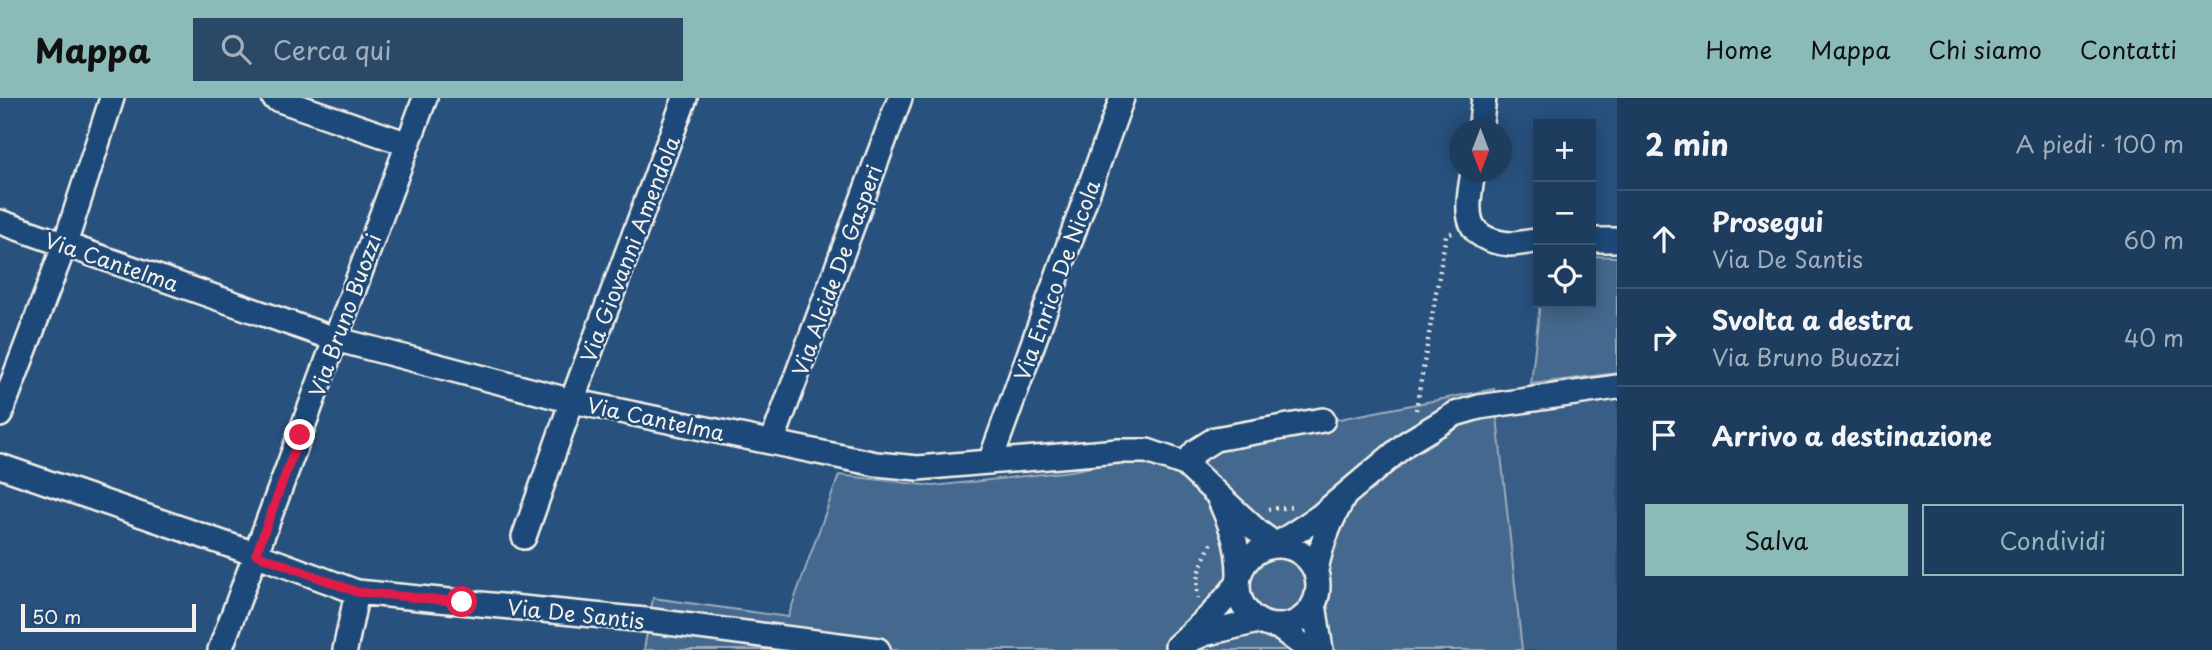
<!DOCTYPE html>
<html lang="it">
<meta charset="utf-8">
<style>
:root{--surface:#1e3d5e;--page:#2b4867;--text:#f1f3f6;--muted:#a1aebc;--line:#3c5673;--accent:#8bbbb9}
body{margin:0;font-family:"Playpen Sans",sans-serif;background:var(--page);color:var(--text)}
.controls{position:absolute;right:21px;top:21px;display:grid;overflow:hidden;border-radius:0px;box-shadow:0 4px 18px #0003}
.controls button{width:63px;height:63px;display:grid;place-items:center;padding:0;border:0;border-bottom:2px solid var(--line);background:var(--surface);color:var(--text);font:35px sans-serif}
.compass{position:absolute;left:1449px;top:21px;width:63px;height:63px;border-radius:50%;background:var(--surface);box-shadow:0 4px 18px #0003;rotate:180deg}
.scale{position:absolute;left:21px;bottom:18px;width:175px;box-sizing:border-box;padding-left:7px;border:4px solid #f4f1e8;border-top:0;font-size:19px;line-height:24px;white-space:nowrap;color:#f4f1e8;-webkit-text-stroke:5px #1f4a7a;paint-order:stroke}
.stop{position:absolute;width:21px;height:21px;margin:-16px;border:5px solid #e11d48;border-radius:50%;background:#fff}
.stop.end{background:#e11d48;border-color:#fff;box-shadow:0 2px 7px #0008}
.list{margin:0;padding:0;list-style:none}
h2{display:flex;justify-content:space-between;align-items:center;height:91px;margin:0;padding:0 28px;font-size:30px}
h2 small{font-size:23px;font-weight:400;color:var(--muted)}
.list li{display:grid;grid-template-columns:46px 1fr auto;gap:21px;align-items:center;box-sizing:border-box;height:98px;padding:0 28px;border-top:2px solid var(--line)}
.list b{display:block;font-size:26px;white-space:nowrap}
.list p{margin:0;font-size:23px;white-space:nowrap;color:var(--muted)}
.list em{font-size:23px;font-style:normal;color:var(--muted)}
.actions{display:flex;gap:14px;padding:21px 28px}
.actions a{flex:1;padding:16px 0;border:2px solid var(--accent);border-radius:0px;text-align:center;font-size:24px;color:var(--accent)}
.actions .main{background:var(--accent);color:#111}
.icon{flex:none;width:38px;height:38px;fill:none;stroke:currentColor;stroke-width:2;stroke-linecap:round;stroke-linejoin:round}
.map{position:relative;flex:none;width:1617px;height:552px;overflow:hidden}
header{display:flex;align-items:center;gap:42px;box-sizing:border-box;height:98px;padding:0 35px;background:var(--accent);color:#111}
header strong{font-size:33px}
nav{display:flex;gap:38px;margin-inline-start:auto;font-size:24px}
.search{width:490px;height:63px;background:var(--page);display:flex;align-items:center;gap:18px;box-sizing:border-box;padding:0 24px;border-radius:0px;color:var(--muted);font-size:26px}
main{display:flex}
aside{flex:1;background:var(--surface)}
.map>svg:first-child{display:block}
.built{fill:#375d86}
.green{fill:#45688e;stroke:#9cacbb;stroke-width:2}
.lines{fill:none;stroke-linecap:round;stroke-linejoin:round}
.street-casing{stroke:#f4f1e8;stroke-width:28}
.path{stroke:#f4f1e8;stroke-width:4.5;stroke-dasharray:2 5;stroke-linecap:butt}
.street{stroke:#1f4a7a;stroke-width:23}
.route{stroke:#e11d48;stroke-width:9}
.labels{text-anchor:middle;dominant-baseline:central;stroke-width:5;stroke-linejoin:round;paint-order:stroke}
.street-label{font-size:21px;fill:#f4f1e8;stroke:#1f4a7a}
</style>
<header>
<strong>Mappa</strong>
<div class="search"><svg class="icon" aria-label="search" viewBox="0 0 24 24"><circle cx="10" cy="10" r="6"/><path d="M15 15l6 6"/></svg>Cerca qui</div>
<nav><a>Home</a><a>Mappa</a><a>Chi siamo</a><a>Contatti</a></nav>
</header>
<main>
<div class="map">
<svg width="1617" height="552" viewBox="0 0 1617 552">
<rect width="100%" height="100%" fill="#28517e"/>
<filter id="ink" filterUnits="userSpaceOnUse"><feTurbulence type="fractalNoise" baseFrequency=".0143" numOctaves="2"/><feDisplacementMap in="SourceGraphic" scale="14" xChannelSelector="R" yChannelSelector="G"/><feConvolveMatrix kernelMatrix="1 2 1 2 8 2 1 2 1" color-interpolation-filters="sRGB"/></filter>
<g filter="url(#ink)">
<!-- built -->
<path class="built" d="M1617 275V552H1522L1494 291Z"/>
<!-- green -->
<path class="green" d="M1591 158 1617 159V275L1531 286 1540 205H1591Z
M1494 291 1522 552H644L653 500 788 519 839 377 933 388 1071 373Z"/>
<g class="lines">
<!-- street casing -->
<g class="street-casing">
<path id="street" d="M274 0 408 46
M1480 32 1484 0
M1473 74C1467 112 1460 142 1511 146 1520 146 1529 143 1538 143
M0 124 335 241 572 303 876 366 918 370 1118 353H1147L1185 366 1196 353 1215 341 1323 322
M1591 142H1617
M0 317 65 146 112 0
M772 344 900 0
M990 364 1122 0
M1185 366 1217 396
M0 368 255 456 357 494 645 522 878 552
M1345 397 1407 345 1455 316 1479 309 1617 289
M524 439 572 303 685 0
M1238 488a40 40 0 1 1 80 0a40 40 0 1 1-80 0Z
M1239 475C1239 446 1229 422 1217 396L1257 433 1276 447 1319 419 1345 397C1331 422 1321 444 1316 473
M1237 487 1212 516 1177 548 1204 536 1258 523
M1314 506 1321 552
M1277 528 1309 552
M220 552 425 0
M345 552 357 494"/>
</g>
<!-- path -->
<path class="path" d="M1416 312 1446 137 1455 134
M1268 411 1294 409
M1198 501C1194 482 1204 458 1213 443"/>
<!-- street -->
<use href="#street" class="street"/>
</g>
</g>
<g class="lines" filter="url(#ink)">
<!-- route -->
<path class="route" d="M300 337 256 456 357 494 462 504"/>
</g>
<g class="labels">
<!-- street labels -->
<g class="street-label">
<text transform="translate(629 151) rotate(-69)">Via Giovanni Amendola</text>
<text transform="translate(112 163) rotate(19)">Via Cantelma</text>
<text transform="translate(836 172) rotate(-70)">Via Alcide De Gasperi</text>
<text transform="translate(1056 182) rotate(-70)">Via Enrico De Nicola</text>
<text transform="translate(344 217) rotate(-70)">Via Bruno Buozzi</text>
<text transform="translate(656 320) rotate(12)">Via Cantelma</text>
<text transform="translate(576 515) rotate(6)">Via De Santis</text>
</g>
</g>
</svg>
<div class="controls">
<button>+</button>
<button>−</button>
<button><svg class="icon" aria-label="locate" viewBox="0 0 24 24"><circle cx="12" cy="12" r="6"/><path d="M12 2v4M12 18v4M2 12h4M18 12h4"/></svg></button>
</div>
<svg class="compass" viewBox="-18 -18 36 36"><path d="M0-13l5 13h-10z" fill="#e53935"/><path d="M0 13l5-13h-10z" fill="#a1aebc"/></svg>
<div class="scale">50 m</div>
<div class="stop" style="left:462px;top:504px"></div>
<div class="stop end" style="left:300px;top:337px"></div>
</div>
<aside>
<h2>2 min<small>A piedi · 100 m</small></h2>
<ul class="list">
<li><svg class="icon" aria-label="ahead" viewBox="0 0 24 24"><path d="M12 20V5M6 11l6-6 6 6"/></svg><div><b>Prosegui</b><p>Via De Santis</p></div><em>60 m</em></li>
<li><svg class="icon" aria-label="right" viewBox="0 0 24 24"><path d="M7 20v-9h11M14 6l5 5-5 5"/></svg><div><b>Svolta a destra</b><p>Via Bruno Buozzi</p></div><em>40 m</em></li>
<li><svg class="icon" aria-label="arrive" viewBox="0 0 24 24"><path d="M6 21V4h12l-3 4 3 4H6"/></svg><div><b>Arrivo a destinazione</b></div></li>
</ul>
<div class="actions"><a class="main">Salva</a><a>Condividi</a></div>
</aside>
</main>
